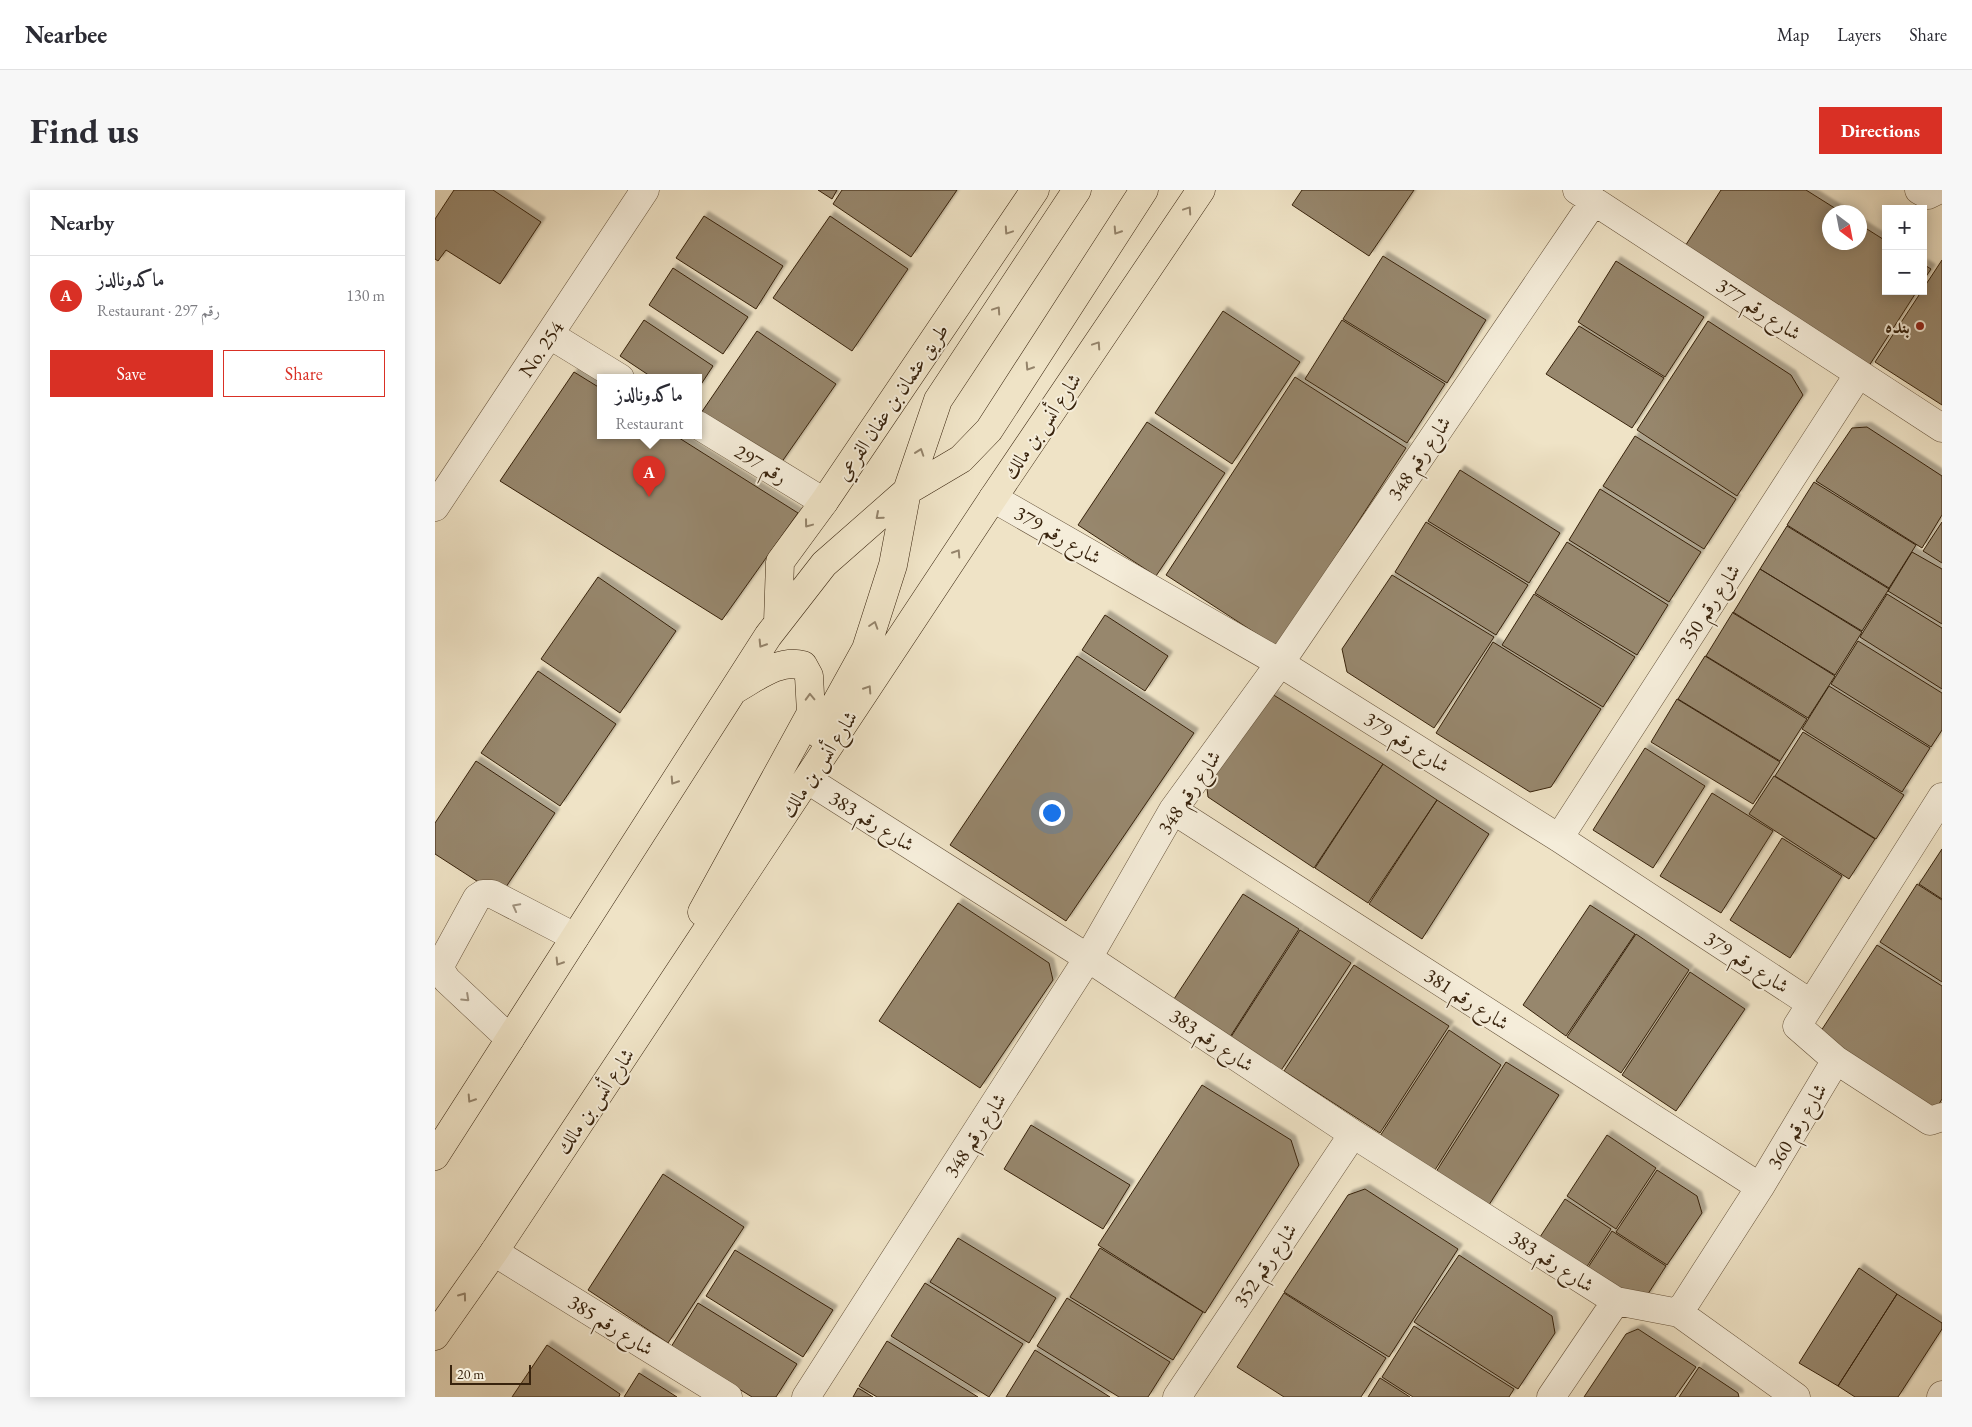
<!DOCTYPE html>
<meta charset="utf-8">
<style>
:root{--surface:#fff;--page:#f7f7f7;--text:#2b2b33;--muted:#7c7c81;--line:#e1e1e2;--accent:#d93025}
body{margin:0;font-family:"EB Garamond",Amiri,serif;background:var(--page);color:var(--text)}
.controls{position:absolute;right:15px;top:15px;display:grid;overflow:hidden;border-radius:0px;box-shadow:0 2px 12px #0003}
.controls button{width:45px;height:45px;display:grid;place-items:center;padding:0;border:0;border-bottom:1px solid var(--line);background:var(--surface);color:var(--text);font:25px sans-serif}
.compass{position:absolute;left:1387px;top:15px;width:45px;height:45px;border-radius:50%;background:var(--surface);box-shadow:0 2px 12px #0003;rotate:148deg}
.scale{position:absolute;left:15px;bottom:12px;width:81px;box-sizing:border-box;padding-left:5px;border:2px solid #38230d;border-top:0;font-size:14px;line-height:18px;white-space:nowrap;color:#38230d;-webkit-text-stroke:4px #f5edda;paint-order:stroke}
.you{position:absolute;left:616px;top:622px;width:18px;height:18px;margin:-12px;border:4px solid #fff;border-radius:50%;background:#1a73e8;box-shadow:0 0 0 8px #1a73e833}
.badge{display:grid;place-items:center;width:32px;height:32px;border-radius:50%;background:var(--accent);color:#fff;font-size:16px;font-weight:700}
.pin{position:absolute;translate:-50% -41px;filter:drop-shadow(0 1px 2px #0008)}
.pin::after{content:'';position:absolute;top:26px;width:18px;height:15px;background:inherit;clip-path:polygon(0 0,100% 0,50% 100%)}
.popup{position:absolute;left:162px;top:184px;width:105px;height:65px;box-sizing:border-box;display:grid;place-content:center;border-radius:0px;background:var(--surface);filter:drop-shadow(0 1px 4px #0005);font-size:16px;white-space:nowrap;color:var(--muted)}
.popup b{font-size:19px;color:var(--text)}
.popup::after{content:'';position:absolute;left:50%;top:100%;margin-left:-10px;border:10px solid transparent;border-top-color:var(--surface)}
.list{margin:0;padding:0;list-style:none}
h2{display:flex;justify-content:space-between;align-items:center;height:65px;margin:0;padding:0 20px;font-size:21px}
h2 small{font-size:16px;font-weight:400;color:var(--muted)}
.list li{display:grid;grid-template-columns:32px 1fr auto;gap:15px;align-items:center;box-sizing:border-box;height:80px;padding:0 20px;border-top:1px solid var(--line)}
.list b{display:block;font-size:19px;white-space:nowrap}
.list p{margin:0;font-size:16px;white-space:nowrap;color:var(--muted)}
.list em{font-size:16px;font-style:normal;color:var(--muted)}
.actions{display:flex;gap:10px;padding:15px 20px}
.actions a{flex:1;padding:11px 0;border:1px solid var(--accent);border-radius:0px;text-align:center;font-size:18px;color:var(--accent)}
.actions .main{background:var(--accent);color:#fff}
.map{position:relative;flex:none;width:1507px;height:1207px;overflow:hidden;border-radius:0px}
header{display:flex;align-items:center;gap:30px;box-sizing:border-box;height:70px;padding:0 25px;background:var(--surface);border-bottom:1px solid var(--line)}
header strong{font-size:24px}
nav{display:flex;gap:28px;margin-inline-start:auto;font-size:18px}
.intro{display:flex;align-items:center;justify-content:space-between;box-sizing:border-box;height:120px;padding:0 30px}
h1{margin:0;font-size:35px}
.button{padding:12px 22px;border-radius:0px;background:var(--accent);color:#fff;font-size:18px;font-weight:700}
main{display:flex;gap:30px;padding:0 30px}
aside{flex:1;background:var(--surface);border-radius:0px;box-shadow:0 2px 12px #0003}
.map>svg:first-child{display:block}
.building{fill:#97876d;stroke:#38230d;filter:url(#shadow)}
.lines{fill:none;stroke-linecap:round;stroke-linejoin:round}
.minor-casing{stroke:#66533b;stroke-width:29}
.major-casing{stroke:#38230d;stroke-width:29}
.minor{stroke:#f5edda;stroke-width:28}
.major{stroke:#efe3c6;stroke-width:28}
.oneway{stroke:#94836a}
.oneway2{stroke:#a0927e}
.poi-dot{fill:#8f2418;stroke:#f5edda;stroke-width:2}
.labels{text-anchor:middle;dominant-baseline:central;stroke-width:4;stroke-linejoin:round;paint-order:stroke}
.street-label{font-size:20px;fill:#38230d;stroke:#f5edda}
.poi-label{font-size:20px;font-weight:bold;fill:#38230d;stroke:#f5edda;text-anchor:end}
</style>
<header>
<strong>Nearbee</strong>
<nav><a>Map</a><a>Layers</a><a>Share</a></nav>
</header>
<div class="intro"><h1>Find us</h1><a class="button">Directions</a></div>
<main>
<aside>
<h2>Nearby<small></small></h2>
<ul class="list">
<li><span class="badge">A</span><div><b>ماكدونالدز</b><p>Restaurant · رقم 297</p></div><em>130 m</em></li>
</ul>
<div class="actions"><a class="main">Save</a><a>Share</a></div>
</aside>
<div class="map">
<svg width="1507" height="1207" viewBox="0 0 1507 1207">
<defs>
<filter id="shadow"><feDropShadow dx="4.5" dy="-4.5" stdDeviation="1" flood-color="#0004"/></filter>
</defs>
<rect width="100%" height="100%" fill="#efe3c6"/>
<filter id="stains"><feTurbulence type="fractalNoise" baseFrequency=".004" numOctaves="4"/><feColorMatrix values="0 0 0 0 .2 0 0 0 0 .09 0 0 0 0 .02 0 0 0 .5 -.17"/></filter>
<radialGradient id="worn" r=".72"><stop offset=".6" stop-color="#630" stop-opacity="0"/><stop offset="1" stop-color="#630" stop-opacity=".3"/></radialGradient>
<!-- building -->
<path class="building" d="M19 0H58L106 32 65 94 11 60 3 71 0 69V29Z
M383 0H402L397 9Z
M407 0H522L476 67 398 14Z
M867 0H979L934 66 857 15Z
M1286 0H1371L1406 22H1394V52H1424V34L1451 51V101H1482L1432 179 1247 61Z
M269 26 348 76 321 119 241 68Z
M395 26 473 79 417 161 338 108Z
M948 66 1051 130 1012 193 908 129Z
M1507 70V215L1440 172Z
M1181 71 1269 127 1230 187 1143 132Z
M1488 74 1496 79 1488 91Z
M238 78 313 127 288 164 214 115Z
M788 121 865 172 797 274 720 223Z
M209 130 278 176 263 199V188H218L185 166Z
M907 130 1010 194 972 253 870 189Z
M1273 131 1356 185 1368 205 1302 306 1202 240Z
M1144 136 1229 188 1197 238 1111 184Z
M322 141 401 194 344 276 266 223Z
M139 182 165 198V246H241L363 323 287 430 65 291Z
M860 187 971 258 842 457 731 385Z
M712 232 790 283 721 386 643 335Z
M1432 237 1507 286V325L1487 358 1381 291 1417 238Z
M1200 246 1301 309 1269 359 1168 296Z
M1025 280 1125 343 1094 393 993 331Z
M1379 292 1481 355 1454 398 1352 335Z
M1165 299 1266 362 1234 412 1134 350Z
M991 332 1093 395 1061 445 960 382Z
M1507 332V373L1488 361Z
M1352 336 1454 399 1427 441 1325 379Z
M1132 352 1233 415 1202 465 1100 403Z
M1477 362 1507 379V434L1453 401Z
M1325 379 1427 442 1400 485 1298 423Z
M957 385 1059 447 999 538 912 482 907 459Z
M163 387 241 441 185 523 106 469Z
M1099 404 1200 467 1168 517 1067 455Z
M1452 404 1507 438V499L1425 447Z
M1298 422 1400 486 1373 528 1271 466Z
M670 425 733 466 710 501 647 460Z
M1423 451 1507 503V540L1496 557 1396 494Z
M1058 452 1166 519 1116 597 1095 602 1001 543Z
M642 466 759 543 631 731 515 655Z
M1270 466 1372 529 1345 571 1243 509Z
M103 481 181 534 125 616 46 563Z
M1394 496 1495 558 1467 602 1367 539Z
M837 504 948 574 879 678 773 607 771 590Z
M1242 509 1345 572 1318 614 1216 552Z
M1368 542 1469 605 1441 649 1340 586Z
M1210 558 1270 596 1218 678 1158 640Z
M41 571 120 623 65 706 0 664V633Z
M948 574 1002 610 933 713 880 678Z
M1339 586 1440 649 1414 689 1314 624Z
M1277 603 1338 641 1286 723 1225 686Z
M1002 610 1054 644 987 749 934 714Z
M1347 648 1407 686 1355 768 1295 730Z
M1507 659V709L1484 694Z
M1482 694 1507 710V792L1445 752Z
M808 704 864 739 795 847 739 809Z
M523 713 614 773 618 790 545 898 444 831Z
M1155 715 1200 744 1131 846 1088 815Z
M865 740 916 773 845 882 794 850Z
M1201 744 1254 780 1186 883 1132 847Z
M1442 755 1507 796V909L1499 922 1382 847Z
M919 775 1014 836 945 943 849 881Z
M1255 782 1310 819 1241 921 1187 885Z
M1014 840 1066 875 1000 980 945 946Z
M1071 872 1124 905 1052 1018 999 985Z
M767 895 856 950 864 975 770 1123 663 1055Z
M596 935 695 995 668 1039 569 979Z
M1172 945 1221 978 1181 1039 1132 1006Z
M1222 980 1262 1006 1267 1023 1232 1075 1181 1042Z
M228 984 309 1037 233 1153 153 1100Z
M930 999 1023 1059 954 1167 849 1102 913 1005Z
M1130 1009 1176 1039 1151 1078 1105 1047Z
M1177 1041 1231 1076 1211 1107 1194 1111 1150 1082Z
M523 1048 621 1108 594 1153 495 1092Z
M665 1058 768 1122 738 1170 635 1107Z
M300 1060 398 1120 368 1167 271 1106Z
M1024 1065 1117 1126 1120 1143 1083 1199 979 1132Z
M1424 1078 1462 1104 1403 1196 1364 1173Z
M490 1093 588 1154 554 1207 456 1146Z
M849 1103 951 1168 926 1207H849L802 1177Z
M1462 1104 1507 1133V1139L1463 1207H1420L1403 1196Z
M632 1108 735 1172 713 1207H684L602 1156Z
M263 1113 362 1174 341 1207H317L236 1157Z
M979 1136 1079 1199 1074 1207H978L947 1187Z
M1203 1139 1261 1177 1240 1207H1149L1191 1144Z
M452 1151 543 1207H442L424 1196Z
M112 1155 185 1204 184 1207H77Z
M600 1160 675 1207H571Z
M1264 1177 1303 1203 1304 1207H1244Z
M204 1183 242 1207H189Z
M945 1188 975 1207H933Z
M423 1198 438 1207H418Z"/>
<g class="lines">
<!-- minor casing -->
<g class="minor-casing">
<path id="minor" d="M1142 0 1507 238
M1484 0 1493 5 1503 0
M115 145 185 188
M263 235 389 312
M558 308 845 473 1124 648 1375 813
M0 317 210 0
M373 590 653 768 918 944 1181 1111 1244 1123 1361 1207
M738 620 1325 997
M1124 648 1423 185
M75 849 12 790 6 781 7 772 42 708 48 704H57L140 747
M1401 870 1495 931 1507 927
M59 1062 293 1207
M1244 1123 1325 997 1401 870 1362 836 1507 607
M371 1207 653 768 738 620 845 473 1159 11
M742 1207 918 944
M1116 1207 1181 1111
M1506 1207 1507 1205"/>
</g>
<!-- major casing -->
<g class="major-casing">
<path id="major" d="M343 432 345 372 389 312 600 0
M384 544 431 459 458 375 472 301 503 210 642 0
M267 722 376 523 374 486 368 475C343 469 321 488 299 500
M0 966 333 446 389 374 472 301 526 269 554 240 709 0
M0 1146 59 1062 558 308 766 0"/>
</g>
<!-- minor -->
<use href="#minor" class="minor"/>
<!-- major -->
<use href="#major" class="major"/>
</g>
<!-- one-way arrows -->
<defs><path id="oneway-chevron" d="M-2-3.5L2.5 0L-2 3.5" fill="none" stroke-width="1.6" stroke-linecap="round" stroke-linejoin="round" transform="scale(1.25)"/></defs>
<g class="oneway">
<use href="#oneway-chevron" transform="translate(753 20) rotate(-56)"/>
<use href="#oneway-chevron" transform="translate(573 41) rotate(124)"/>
<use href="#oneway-chevron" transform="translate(682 41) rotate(123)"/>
<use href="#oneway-chevron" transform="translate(562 120) rotate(-56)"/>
<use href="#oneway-chevron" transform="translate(662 155) rotate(-56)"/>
<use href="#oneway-chevron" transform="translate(594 177) rotate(123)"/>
<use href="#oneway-chevron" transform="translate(485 262) rotate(-71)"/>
<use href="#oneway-chevron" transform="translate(444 326) rotate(139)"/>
<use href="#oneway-chevron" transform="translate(373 334) rotate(127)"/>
<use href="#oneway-chevron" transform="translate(522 363) rotate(-57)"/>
<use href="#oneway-chevron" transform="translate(439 435) rotate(-72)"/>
<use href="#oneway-chevron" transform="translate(327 454) rotate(122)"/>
<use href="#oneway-chevron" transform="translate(433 499) rotate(-57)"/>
<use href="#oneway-chevron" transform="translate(375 507) rotate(-92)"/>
<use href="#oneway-chevron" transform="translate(239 591) rotate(123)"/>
<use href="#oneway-chevron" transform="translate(124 772) rotate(122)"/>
<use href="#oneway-chevron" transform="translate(36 909) rotate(123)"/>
<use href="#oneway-chevron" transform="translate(28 1106) rotate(-54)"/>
</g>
<g class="oneway2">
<use href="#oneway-chevron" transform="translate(81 717) rotate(-152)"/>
<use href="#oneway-chevron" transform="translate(31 808) rotate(43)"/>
</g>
<!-- markers -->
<circle class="poi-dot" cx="1485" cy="136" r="5"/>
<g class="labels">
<!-- street labels -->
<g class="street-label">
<text transform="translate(1324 119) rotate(33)">شارع رقم 377</text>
<text transform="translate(106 159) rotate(-56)">No. 254</text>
<text transform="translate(457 212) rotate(-56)">طريق عثمان بن عفان الفرعي</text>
<text transform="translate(607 236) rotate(-56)">شارع أنس بن مالك</text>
<text transform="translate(984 268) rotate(-56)">شارع رقم 348</text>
<text transform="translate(326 274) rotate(31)">رقم 297</text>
<text transform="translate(623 345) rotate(30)">شارع رقم 379</text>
<text transform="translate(1274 416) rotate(-57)">شارع رقم 350</text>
<text transform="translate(972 552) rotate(32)">شارع رقم 379</text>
<text transform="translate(384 574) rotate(-57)">شارع أنس بن مالك</text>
<text transform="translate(754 602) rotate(-56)">شارع رقم 348</text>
<text transform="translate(437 631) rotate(32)">شارع رقم 383</text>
<text transform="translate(1312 772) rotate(33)">شارع رقم 379</text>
<text transform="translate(1032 809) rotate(33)">شارع رقم 381</text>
<text transform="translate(777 850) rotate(34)">شارع رقم 383</text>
<text transform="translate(160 911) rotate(-56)">شارع أنس بن مالك</text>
<text transform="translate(1362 936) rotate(-59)">شارع رقم 360</text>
<text transform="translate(540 945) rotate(-57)">شارع رقم 348</text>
<text transform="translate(1117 1071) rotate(33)">شارع رقم 383</text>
<text transform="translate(830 1075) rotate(-56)">شارع رقم 352</text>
<text transform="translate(176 1135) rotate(32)">شارع رقم 385</text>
</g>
<!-- poi labels -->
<g class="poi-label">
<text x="1475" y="136">بنده</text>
</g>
</g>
<rect width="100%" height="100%" filter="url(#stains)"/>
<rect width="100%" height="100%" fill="url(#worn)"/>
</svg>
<div class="controls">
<button>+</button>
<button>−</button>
</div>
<svg class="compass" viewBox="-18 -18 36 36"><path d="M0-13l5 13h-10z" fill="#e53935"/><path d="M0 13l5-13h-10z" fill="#7c7c81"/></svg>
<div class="scale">20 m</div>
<div class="you"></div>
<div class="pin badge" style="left:214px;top:307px">A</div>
<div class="popup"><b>ماكدونالدز</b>Restaurant</div>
</div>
</main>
